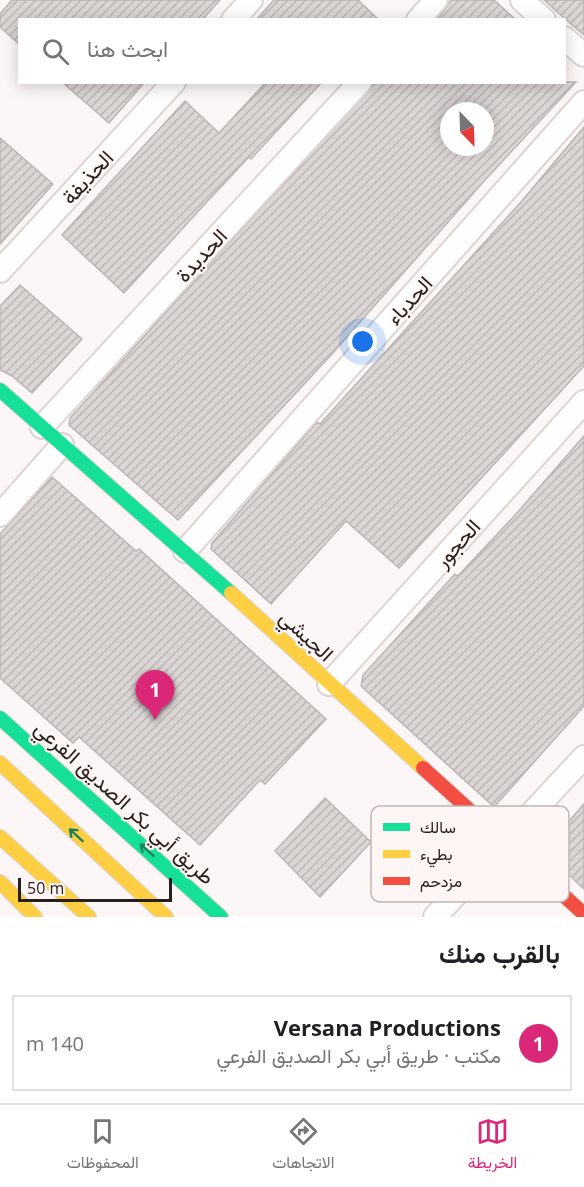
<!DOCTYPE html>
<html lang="ar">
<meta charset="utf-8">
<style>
:root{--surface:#fff;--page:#f2f2f2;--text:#202124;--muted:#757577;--line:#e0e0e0;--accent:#db2777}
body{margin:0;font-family:"Open Sans",Vazirmatn,sans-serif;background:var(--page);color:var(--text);direction:rtl}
.compass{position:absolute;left:440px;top:102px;width:54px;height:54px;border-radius:50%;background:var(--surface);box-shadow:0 3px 15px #0003;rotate:157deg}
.scale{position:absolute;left:18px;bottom:15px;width:154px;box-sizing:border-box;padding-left:6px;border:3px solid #27201e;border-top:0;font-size:16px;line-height:21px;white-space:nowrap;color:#27201e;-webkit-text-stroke:4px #fef6f4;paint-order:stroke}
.you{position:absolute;left:363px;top:342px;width:21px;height:21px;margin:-15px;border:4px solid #fff;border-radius:50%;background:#1a73e8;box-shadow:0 0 0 9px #1a73e833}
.badge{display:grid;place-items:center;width:39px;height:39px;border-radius:50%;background:var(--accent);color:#fff;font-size:20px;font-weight:700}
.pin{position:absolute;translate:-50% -50px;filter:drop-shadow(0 2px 3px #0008)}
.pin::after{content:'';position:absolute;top:32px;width:21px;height:18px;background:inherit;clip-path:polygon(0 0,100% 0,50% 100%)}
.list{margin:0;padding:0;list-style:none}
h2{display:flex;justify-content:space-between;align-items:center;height:78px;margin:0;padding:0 24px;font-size:26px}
h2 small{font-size:20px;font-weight:400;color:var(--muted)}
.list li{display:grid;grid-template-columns:39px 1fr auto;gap:18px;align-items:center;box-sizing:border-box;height:96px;margin:0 12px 12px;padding:0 12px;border:2px solid var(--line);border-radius:0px}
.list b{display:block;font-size:22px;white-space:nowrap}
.list p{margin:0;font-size:20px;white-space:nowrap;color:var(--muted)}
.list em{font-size:20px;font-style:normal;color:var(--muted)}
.icon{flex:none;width:33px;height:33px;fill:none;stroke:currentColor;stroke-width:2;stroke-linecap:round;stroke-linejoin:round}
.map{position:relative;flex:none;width:584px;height:917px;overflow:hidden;direction:ltr}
.search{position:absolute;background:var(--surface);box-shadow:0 3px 15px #0003;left:18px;right:18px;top:18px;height:66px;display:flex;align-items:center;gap:15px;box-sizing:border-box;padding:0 21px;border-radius:0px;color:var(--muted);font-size:22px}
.sheet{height:186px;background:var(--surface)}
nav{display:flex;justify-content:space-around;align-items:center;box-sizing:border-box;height:84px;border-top:2px solid var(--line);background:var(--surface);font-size:16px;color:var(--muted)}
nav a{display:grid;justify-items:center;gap:3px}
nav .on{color:var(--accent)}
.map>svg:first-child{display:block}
.building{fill:url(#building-hatch);stroke:#bbb5b3;stroke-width:1.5;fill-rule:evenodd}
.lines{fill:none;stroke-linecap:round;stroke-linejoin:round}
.street-casing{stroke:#dbd4d2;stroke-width:26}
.fast-casing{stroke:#dbd4d2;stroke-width:16}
.slow-casing{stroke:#dbd4d2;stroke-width:16}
.jam-casing{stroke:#dbd4d2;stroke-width:16}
.street{stroke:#fffefe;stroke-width:22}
.fast{stroke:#16e098;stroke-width:14}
.slow{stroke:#ffcf43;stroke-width:14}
.jam{stroke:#f24e42;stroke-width:14}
.oneway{stroke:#1e805b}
.labels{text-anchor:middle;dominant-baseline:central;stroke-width:4.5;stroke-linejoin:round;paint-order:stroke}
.street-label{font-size:21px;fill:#27201e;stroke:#fef6f4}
.key{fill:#fef6f4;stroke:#beb6b4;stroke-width:1.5}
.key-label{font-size:16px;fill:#27201e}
</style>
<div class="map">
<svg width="584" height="917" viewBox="0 0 584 917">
<defs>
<pattern id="building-hatch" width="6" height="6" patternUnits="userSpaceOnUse" patternTransform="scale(1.5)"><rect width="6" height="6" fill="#dbd5d4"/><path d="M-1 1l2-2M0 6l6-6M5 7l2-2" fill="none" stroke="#bcb7b6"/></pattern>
</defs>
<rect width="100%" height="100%" fill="#fcf7f6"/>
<!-- building -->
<path class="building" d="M12 0H220L202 20H20V45L0 27V14Z
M274 0H358L379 20H256Z
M451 0H494L516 20H437Z
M544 0H584V35L564 18Z
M62 82H145L109 123Z
M266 82H322L251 159 249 157 203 206 124 293 62 235 185 101 219 133Z
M375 82H576L485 180 332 354 178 520 69 425 70 418ZM449 111H485V147H449Z
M584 127V366L399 568 346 521 271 604 211 549 212 543 317 422 320 424 521 202Z
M0 138 53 184 0 244Z
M20 285 82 339 32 393 12 376 0 370V306Z
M584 436V706L494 807 361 686 363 675 455 574 458 576 516 514Z
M52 477 136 551 139 549 326 719 265 784 260 780 200 845 79 737 73 743 0 678V534Z
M325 798 371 842 320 897 275 851Z
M584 804V889L543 851Z"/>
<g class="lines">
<!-- street casing -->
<g class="street-casing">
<path id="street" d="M522 0 544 20
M233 20 251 0
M418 20 436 0
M564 38 584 55
M0 271 174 82
M42 427 360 82
M0 515 62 445
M185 551 584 102
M329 684 584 402
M435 917 584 757"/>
</g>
<!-- fast casing -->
<g class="fast-casing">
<path id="fast" d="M0 390 231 593
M0 718 221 917"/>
</g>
<!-- slow casing -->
<g class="slow-casing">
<path id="slow" d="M231 593 423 768
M0 763 166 917
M0 837 89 917
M0 882 35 917"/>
</g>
<!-- jam casing -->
<g class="jam-casing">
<path id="jam" d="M423 768 584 914"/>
</g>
<!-- street -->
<use href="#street" class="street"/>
<!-- fast -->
<use href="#fast" class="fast"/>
<!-- slow -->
<use href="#slow" class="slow"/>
<!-- jam -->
<use href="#jam" class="jam"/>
</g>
<!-- one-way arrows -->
<defs><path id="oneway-shaft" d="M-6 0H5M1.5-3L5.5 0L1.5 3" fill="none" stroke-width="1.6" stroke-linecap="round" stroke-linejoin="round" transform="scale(1.5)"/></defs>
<g class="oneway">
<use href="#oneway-shaft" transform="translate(76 835) rotate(-137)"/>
<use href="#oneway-shaft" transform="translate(147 850) rotate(-138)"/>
</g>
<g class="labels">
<!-- street labels -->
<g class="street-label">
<text transform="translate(87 177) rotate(-47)">الحذيفة</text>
<text transform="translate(201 255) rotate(-47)">الحديدة</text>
<text transform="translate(409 300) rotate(-48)">الحدباء</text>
<text transform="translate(457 543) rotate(-48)">الحجور</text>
<text transform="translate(307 635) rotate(43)">الجيشي</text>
<text transform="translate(125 802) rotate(42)">طريق أبي بكر الصديق الفرعي</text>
</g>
</g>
<!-- legend -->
<rect x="371" y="806" width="198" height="96" rx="9" class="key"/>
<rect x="383" y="823" width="27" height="8" fill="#16e098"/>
<rect x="383" y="850" width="27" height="8" fill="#ffcf43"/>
<rect x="383" y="877" width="27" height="8" fill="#f24e42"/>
<g class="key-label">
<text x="420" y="833">سالك</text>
<text x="420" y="860">بطيء</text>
<text x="420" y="887">مزدحم</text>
</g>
</svg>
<svg class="compass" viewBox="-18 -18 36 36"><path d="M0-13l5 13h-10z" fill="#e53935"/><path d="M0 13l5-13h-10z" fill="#757577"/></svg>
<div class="scale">50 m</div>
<div class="you"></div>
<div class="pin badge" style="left:155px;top:720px">1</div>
<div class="search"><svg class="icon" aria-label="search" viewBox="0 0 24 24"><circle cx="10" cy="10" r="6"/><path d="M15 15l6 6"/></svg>ابحث هنا</div>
</div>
<section class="sheet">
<h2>بالقرب منك<small></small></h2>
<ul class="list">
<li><span class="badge">1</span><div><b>Versana Productions</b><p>مكتب · طريق أبي بكر الصديق الفرعي</p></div><em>140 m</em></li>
</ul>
</section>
<nav>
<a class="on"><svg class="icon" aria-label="map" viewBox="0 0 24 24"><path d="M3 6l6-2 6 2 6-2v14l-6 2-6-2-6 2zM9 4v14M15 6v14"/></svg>الخريطة</a>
<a><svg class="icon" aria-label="directions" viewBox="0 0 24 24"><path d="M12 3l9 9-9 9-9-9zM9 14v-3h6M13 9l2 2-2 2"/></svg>الاتجاهات</a>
<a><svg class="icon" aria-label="saved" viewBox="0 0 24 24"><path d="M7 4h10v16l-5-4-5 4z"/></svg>المحفوظات</a>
</nav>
